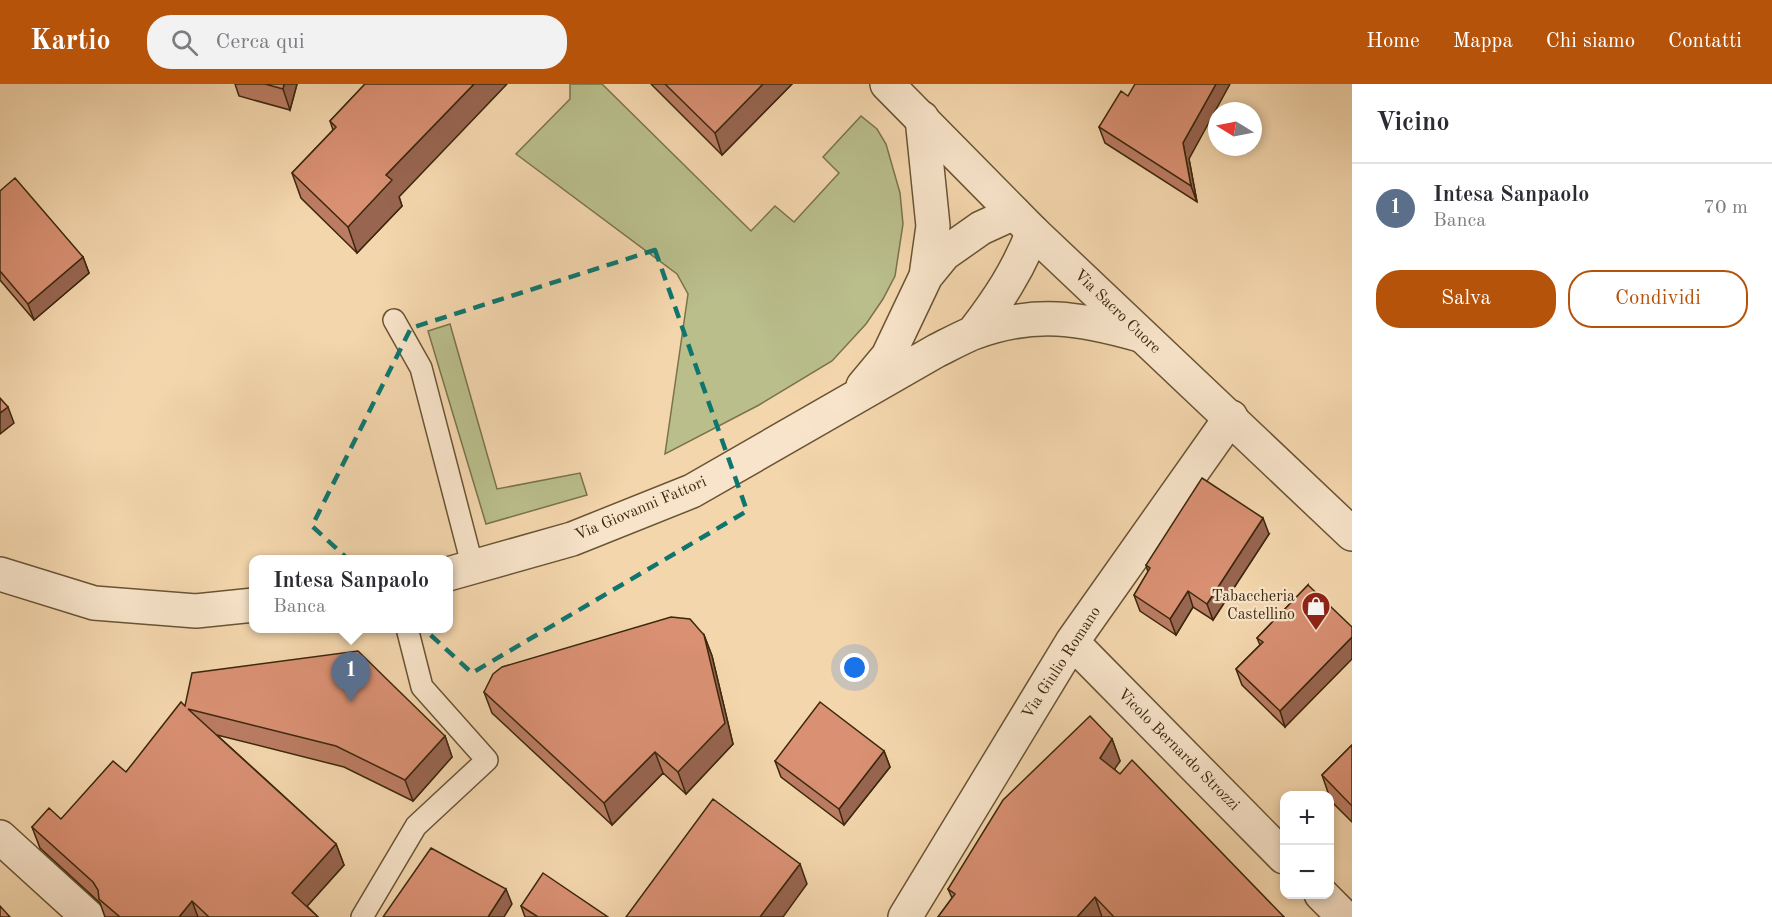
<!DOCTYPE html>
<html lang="it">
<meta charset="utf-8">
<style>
:root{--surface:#fff;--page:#f2f2f3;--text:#2b2b33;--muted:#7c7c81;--line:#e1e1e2;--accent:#b45309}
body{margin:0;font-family:"Old Standard TT",serif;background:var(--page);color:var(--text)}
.controls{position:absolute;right:18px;bottom:18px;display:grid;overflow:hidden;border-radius:12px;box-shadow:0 3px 9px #0003}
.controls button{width:54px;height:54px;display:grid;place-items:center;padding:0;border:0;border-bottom:2px solid var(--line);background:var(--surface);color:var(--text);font:30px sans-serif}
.compass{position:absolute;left:1208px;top:18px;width:54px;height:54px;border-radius:50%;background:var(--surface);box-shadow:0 3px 9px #0003;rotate:280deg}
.you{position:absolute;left:855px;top:584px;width:21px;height:21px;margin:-15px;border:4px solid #fff;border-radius:50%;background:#1a73e8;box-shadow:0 0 0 9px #1a73e833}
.badge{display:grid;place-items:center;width:39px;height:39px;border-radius:50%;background:var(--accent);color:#fff;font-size:20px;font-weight:700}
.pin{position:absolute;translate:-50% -50px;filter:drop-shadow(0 2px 3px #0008)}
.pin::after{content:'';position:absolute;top:32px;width:21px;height:18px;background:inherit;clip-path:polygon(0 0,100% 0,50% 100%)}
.popup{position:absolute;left:249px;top:471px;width:204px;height:78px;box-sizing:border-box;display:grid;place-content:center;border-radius:12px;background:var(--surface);filter:drop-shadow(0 2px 4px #0005);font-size:20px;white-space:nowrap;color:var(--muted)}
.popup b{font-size:22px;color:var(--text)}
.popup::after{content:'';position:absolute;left:50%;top:100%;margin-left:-12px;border:12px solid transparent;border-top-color:var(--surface)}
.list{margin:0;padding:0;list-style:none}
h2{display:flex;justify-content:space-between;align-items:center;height:78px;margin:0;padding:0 24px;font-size:26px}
h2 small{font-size:20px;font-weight:400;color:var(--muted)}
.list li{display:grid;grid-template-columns:39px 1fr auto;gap:18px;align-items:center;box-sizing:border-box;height:90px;padding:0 24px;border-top:2px solid var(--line)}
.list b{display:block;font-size:22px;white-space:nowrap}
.list p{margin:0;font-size:20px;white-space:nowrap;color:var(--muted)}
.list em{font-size:20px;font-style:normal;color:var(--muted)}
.actions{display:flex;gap:12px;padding:18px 24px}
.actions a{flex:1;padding:14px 0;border:2px solid var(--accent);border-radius:24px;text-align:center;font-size:21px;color:var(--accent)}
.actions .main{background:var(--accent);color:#fff}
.icon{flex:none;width:33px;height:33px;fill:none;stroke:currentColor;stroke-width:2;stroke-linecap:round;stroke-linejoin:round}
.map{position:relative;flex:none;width:1352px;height:833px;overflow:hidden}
header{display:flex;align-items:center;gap:36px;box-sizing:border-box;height:84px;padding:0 30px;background:var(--accent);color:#fff}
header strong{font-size:28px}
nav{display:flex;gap:33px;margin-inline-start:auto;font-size:21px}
.search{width:420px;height:54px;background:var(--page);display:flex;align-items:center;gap:15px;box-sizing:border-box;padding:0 21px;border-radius:24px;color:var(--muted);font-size:22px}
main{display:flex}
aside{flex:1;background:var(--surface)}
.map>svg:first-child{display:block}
.green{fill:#b9be8b;stroke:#7a734c;stroke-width:1.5}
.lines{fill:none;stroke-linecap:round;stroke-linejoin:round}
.service-casing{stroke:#695434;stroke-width:24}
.minor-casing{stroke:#695434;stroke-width:36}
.tertiary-casing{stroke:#695434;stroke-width:36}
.service{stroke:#f8e4ca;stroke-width:21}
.minor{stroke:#f8e4ca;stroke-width:33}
.tertiary{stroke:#f8e4ca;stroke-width:33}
.wall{fill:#bb7c63;stroke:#3b280c;stroke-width:1.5}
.shaded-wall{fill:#986550;stroke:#3b280c;stroke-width:1.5}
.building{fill:#d99073;stroke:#3b280c;stroke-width:1.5}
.marked{fill:none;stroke:#0f766e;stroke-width:4.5;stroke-dasharray:12 8;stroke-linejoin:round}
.labels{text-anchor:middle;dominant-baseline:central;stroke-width:4.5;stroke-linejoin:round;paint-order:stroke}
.street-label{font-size:16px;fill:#3b280c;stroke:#f8e4ca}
.poi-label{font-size:16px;fill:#3b280c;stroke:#f8e4ca;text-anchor:end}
</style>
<header>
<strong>Kartio</strong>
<div class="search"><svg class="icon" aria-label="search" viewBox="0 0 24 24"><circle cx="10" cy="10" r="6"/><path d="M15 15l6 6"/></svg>Cerca qui</div>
<nav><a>Home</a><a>Mappa</a><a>Chi siamo</a><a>Contatti</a></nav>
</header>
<main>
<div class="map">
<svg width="1352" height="833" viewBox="0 0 1352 833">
<rect width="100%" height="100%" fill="#f4d6ad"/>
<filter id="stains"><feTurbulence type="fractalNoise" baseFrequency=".00333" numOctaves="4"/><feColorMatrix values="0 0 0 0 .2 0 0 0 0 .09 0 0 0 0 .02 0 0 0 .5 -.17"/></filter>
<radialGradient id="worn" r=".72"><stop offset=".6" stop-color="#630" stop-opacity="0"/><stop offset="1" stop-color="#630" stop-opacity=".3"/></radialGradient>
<!-- green -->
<path class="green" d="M570 0H602L751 147 775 122 794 138 839 89 823 73 861 32 877 45 886 60 900 109 903 140 895 192 883 215 866 240 832 277 759 321 665 370 688 210 677 190 516 70 570 15Z
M450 240 497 405 580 389 587 411 486 440 428 247Z"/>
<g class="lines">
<!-- service casing -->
<g class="service-casing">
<path id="service" d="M394 236 421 284 473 484
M362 833 416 742 487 676 422 603 407 544"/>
</g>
<!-- minor casing -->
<g class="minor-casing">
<path id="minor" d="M926 192 944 170 981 144 1014 129
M973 249C999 215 1017 188 1033 148
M863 302 888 272 926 192 933 142 922 34
M0 490 94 519 196 527 254 521
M448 490 572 455 692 407 936 267C948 261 961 254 973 249 1034 226 1080 234 1140 251
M1072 558 1284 773
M0 753 88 833
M1321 810 1344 833
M905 833 1072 558 1231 333"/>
</g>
<!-- tertiary casing -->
<g class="tertiary-casing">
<path id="tertiary" d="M887 0 1033 148 1352 450"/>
</g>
<!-- service -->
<use href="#service" class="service"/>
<!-- minor -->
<use href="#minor" class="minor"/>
<!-- tertiary -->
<use href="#tertiary" class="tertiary"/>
</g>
<!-- wall -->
<path class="wall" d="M235 0H297L290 26 239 12Z
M365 0 402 122 357 169 301 114 292 89 333 46 330 37Z
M651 0H792L722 71Z
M1128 12 1189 75 1197 118 1105 59 1099 43Z
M0 107 83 173 89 189 34 236 0 196Z
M1269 450 1213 536 1193 523 1176 551 1140 527 1134 511 1148 488 1146 481Z
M1308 501 1285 643 1242 601 1236 585 1260 561 1257 554Z
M704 551 712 572 733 660 686 710 663 689 612 741 492 629 484 608Z
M185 622 445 652 452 673 413 717 344 683 217 651 336 760 344 781 307 822 318 833H105L100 819 40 764 32 743 61 735 126 688Z
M1112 655 1120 677 1114 685 1284 833H938L952 814 948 805Z
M1352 661V738L1331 717 1322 691Z
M884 667 890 683 844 741 781 693 775 677Z
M521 822 608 833H525Z"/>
<!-- shaded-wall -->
<path class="shaded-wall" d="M284 0H297L290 26 283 5Z
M474 0H507L399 113 402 122 357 169 348 143 386 91Z
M763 0H792L722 71 715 49Z
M1216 0H1230L1189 75 1197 118 1191 102 1183 59Z
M83 173 89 189 34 236 28 220Z
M8 323 14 339 0 350V329Z
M1263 434 1269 450 1213 536 1207 520Z
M1188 507 1193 523 1176 551 1170 535Z
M704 551 712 572 733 660 686 710 678 688Z
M1352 553V575L1285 643 1280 627Z
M445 652 452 673 413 717 405 696Z
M1112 655 1120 677 1108 695 1100 674Z
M884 667 890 683 844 741 839 725Z
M655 668 663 689 612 741 604 719Z
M336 760 344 781 300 830 292 809Z
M800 780 807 800 783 833H760Z
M506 805 512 820 504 833H488Z
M1095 813 1102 833H1077Z
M192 817 198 833H179Z"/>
<!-- building -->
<path class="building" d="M265 0H284L283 5Z
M365 0H474L386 91 392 96 348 143 292 89 336 43 330 37Z
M665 0H763L715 49Z
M1135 0H1216L1183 59 1191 102 1099 43 1121 7 1128 12Z
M15 94 83 173 28 220 0 187V107Z
M0 314 8 323 0 329Z
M1202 394 1263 434 1207 520 1188 507 1170 535 1134 511 1150 484 1146 481Z
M1308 501 1352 543V553L1280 627 1236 585 1263 558 1257 554Z
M671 533 690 535 704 551 725 639 678 688 655 668 604 719 484 608 493 590 502 583Z
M358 567 445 652 405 696 336 662 188 625 336 760 292 809 318 833H209L192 817 179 833H120L99 815 98 806 93 798 32 743 49 724 61 735 113 677 126 688 181 618 185 622 192 589Z
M820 618 884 667 839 725 775 677Z
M1090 632 1112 655 1100 674 1120 690 1132 676 1284 833H1114L1095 813 1077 833H938L955 810 948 805 1003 716Z
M1352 661V722L1322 691Z
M713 715 800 780 760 833H626Z
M431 764 506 805 488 833H383Z
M543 789 608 833H538L521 822Z
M0 822 10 833H0Z"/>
<!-- marked area -->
<path class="marked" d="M655 166 747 427 472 589 312 442 411 244Z"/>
<!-- icons -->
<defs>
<g id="shop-pin" transform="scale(1.5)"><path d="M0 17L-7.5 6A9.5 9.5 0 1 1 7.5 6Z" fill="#8f2418" stroke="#f8e4ca"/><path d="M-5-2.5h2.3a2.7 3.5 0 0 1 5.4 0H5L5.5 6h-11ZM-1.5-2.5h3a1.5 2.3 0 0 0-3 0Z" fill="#fff"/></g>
</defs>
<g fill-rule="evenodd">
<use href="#shop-pin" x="1316" y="522"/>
</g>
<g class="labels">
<!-- street labels -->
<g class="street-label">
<text transform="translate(1117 228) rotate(44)">Via Sacro Cuore</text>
<text transform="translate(641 425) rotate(-23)">Via Giovanni Fattori</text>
<text transform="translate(1062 579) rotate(-57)">Via Giulio Romano</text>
<text transform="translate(1178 666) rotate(45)">Vicolo Bernardo Strozzi</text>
</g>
<!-- poi labels -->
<g class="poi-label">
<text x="1295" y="513">Tabaccheria<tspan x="1295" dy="18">Castellino</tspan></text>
</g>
</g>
<rect width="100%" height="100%" filter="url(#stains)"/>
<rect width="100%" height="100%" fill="url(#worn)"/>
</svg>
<div class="controls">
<button>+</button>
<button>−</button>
</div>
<svg class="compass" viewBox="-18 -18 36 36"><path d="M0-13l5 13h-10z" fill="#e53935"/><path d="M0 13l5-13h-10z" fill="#7c7c81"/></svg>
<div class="you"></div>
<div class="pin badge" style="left:351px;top:618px;background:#5c6f8a">1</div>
<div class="popup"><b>Intesa Sanpaolo</b>Banca</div>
</div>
<aside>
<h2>Vicino<small></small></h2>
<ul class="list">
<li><span class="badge" style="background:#5c6f8a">1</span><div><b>Intesa Sanpaolo</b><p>Banca</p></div><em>70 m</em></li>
</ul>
<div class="actions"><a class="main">Salva</a><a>Condividi</a></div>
</aside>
</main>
